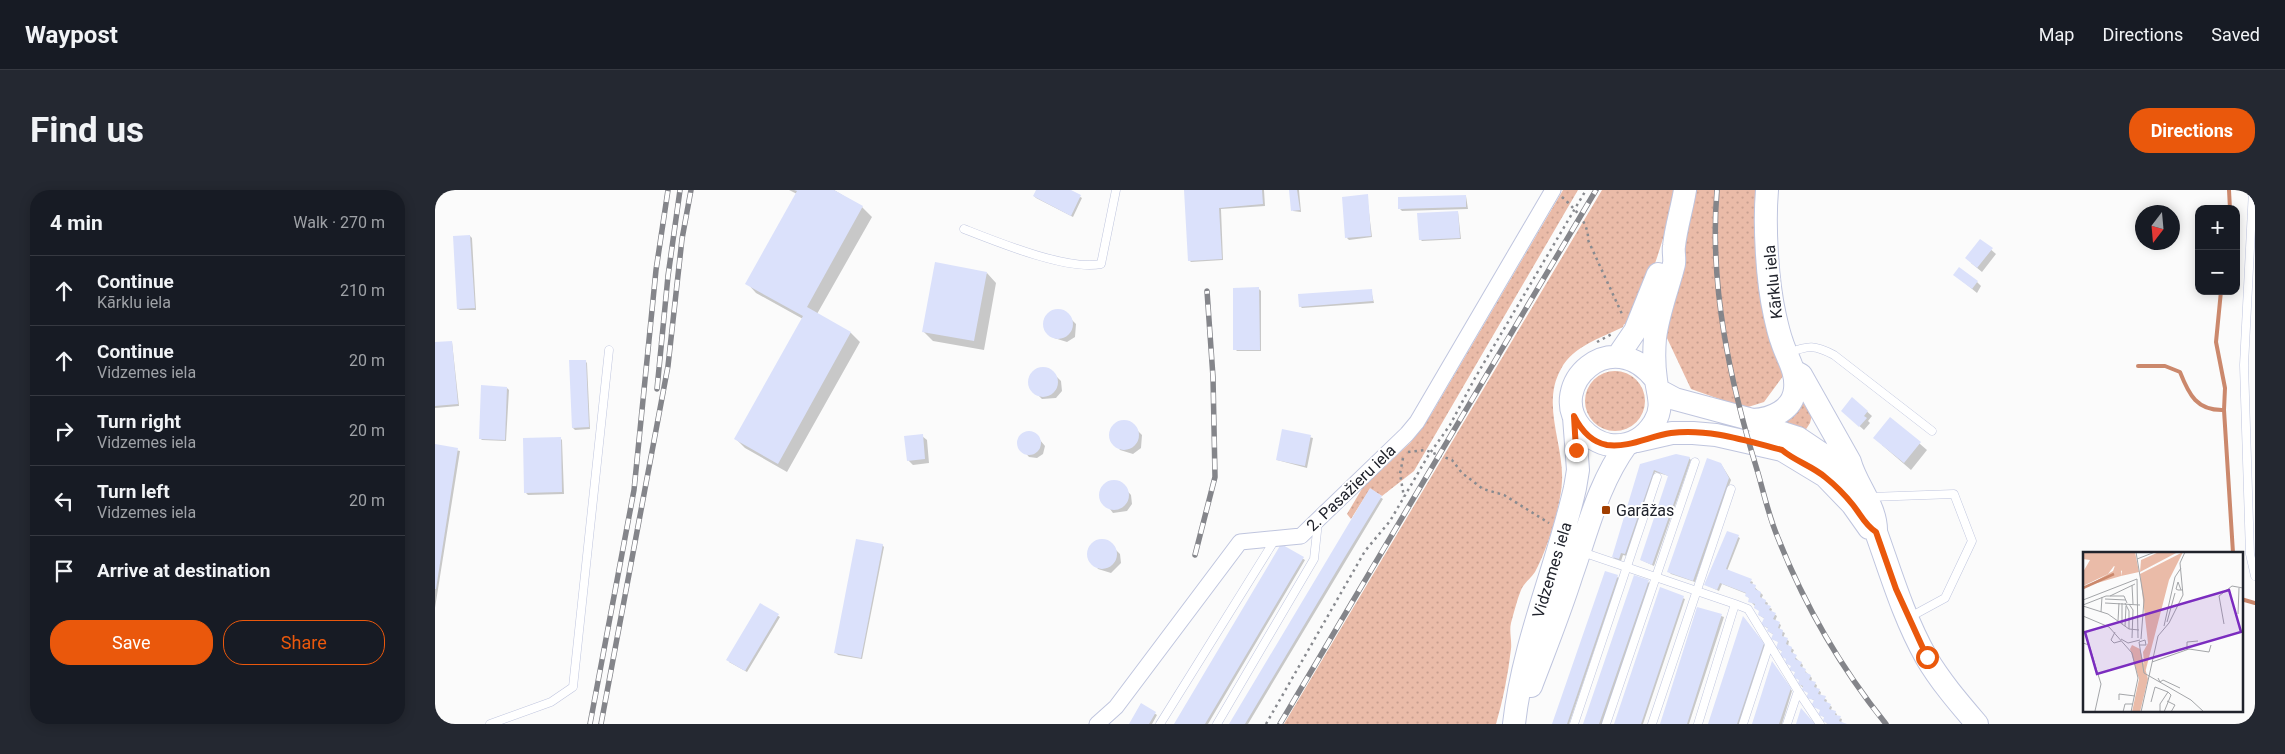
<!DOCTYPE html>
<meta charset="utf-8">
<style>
:root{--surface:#171b24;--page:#242831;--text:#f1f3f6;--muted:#9ea1a6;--line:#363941;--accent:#ea580c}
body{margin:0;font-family:Roboto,sans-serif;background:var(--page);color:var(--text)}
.controls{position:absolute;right:15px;top:15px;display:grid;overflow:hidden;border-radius:10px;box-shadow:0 2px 12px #0003}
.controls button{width:45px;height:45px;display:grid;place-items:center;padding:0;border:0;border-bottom:1px solid var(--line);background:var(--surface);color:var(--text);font:25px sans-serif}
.compass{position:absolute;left:1700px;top:15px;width:45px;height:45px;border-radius:50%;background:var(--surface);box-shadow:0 2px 12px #0003;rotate:196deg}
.stop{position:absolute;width:15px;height:15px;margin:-11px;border:4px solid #ea580c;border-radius:50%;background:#fff}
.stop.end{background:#ea580c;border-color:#fff;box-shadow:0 1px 5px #0008}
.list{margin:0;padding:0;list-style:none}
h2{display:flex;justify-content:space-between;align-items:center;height:65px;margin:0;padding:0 20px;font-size:21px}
h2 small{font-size:16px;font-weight:400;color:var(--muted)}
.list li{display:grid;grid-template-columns:32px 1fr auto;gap:15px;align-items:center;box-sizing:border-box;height:70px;padding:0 20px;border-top:1px solid var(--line)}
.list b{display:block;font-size:19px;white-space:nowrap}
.list p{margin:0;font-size:16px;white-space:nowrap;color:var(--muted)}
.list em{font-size:16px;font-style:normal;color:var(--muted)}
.actions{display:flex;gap:10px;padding:15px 20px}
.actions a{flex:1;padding:11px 0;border:1px solid var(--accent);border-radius:20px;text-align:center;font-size:18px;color:var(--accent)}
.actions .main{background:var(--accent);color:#fff}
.icon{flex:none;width:28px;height:28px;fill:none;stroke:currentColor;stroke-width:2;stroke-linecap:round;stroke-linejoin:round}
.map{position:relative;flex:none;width:1820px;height:534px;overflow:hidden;border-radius:20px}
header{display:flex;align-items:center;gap:30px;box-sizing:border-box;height:70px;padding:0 25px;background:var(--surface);border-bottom:1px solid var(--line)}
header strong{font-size:24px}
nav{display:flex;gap:28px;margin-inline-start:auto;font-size:18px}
.intro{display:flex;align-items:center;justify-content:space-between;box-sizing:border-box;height:120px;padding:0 30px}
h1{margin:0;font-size:35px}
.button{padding:12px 22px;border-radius:20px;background:var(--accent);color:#fff;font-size:18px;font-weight:700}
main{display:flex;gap:30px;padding:0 30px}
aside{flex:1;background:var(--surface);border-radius:20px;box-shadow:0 2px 12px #0003}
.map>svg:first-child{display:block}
.grass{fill:url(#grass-dots)}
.shadow{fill:#0003}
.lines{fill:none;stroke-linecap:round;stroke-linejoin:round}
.stream{stroke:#cb886c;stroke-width:4}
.building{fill:#dbe1fb}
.lane-casing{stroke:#bfc5de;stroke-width:9}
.street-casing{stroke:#bfc5de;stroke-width:17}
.secondary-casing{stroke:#bfc5de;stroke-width:24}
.path{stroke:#888a8f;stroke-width:2.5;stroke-dasharray:2.5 4;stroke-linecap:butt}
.lane{stroke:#fff;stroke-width:8}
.street{stroke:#fff;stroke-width:15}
.secondary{stroke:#fff;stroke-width:22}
.rail-casing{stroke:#84858a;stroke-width:5.5}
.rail{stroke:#fff;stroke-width:4;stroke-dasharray:11;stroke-linecap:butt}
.route{stroke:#ea580c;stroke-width:6}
.poi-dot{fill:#a13e00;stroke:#fff;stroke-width:2}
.labels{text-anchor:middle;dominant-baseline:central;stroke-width:4;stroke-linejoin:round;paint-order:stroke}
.street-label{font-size:16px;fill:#20232c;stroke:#fff}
.poi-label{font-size:16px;fill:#20232c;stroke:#fff;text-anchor:start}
.inset-river{fill:none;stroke:#cb886c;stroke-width:2.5}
.inset-road{fill:none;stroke:#a3a5a8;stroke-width:1}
.view{fill:#7b2cbf;fill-opacity:0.15;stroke:#7b2cbf;stroke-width:2.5}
.inset-edge{fill:none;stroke:#20232c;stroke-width:2.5}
</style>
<header>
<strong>Waypost</strong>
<nav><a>Map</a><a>Directions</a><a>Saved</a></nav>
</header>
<div class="intro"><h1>Find us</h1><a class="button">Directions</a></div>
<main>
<aside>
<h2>4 min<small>Walk · 270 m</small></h2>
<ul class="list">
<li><svg class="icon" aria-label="ahead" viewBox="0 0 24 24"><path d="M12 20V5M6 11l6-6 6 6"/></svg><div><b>Continue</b><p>Kārklu iela</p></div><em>210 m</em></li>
<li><svg class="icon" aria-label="ahead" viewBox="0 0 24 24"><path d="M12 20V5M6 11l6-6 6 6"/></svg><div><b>Continue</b><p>Vidzemes iela</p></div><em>20 m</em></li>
<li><svg class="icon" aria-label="right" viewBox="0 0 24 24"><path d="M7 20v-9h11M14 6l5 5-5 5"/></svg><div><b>Turn right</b><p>Vidzemes iela</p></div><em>20 m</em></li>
<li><svg class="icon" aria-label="left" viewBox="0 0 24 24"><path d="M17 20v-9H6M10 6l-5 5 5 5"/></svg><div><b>Turn left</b><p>Vidzemes iela</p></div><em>20 m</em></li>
<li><svg class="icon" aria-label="arrive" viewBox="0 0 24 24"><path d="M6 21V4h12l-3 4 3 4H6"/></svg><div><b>Arrive at destination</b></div></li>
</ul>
<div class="actions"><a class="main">Save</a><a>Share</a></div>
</aside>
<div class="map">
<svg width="1820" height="534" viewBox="0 0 1820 534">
<defs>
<pattern id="grass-dots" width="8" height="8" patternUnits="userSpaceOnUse" patternTransform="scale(1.25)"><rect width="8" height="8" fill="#eabba8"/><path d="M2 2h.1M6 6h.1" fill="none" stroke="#c8a091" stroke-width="1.8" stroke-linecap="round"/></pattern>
</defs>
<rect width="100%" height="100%" fill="#fbfbfb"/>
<!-- grass -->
<path class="grass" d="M1128 0H1143L979 281 947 306 935 299 916 329 912 324 928 297 975 253 997 223Z
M1167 0H1241C1230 47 1215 92 1196 136L1189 134 1188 137C1166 148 1138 156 1126 179 1106 214 1129 254 1127 291 1126 316 1112 360 1100 382 1096 388 1089 393 1086 400 1082 410 1079 422 1076 433 1074 441 1077 451 1076 459 1073 485 1068 510 1061 534H849Z
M1260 0H1324L1351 182 1329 212 1310 218 1256 199 1231 146H1226L1251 50Z
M1150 211a30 30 0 1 1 60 0a30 30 0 1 1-60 0Z
M1364 207 1378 221 1375 233 1368 244 1341 232Z"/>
<!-- shadow -->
<path class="shadow" d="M354 0H399L427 17 437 27 382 124 416 143 425 152 352 282 310 258 301 249 368 129 321 103 312 93 362 4Z
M602 0H633L647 8 638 27 601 8 599 6Z
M750 0H829L830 16 786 19 788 70 756 72 754 70Z
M855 0H864L866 22 858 21Z
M932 6 937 47 914 50 912 48Z
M1031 6 1033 19 967 21 965 19Z
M1023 22 1026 49 987 51 985 49Z
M35 46 37 48 41 120H25L23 119Z
M1546 51 1561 64 1547 82 1536 73Z
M552 83 561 93 549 160 498 151 488 141Z
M1520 85 1542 92 1546 96 1542 103Z
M824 99 826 101V161H802L800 159Z
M936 100 939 113 867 118 865 116Z
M620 121 629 122 641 134 640 147 632 152 619 148 610 135 612 126Z
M17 152 24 216 0 218V153Z
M150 171 152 173 155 239 140 240 138 238Z
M605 178 614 179 626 191 627 201 621 208 607 209 595 197V188Z
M72 198 74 200 71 251 47 250 45 248Z
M1418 209 1437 226 1433 231 1435 233 1429 240 1412 225Z
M1456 229 1492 260 1476 280 1447 255Z
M686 232 695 233 707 245 706 258 698 264 685 260 676 246 678 237Z
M848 240 878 248 872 278 842 270Z
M592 242 600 244 610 256 608 264 602 268 594 267 584 255 585 247Z
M487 246 492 250 494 273 478 275 473 270Z
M125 248 127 250 129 304 93 305 91 303Z
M0 255 25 261 0 418Z
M1254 268 1256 270 1219 376 1206 370 1234 286 1220 282 1192 366 1188 365 1186 371 1180 369 1178 367 1206 275Z
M1286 274 1296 290 1260 392 1236 384 1234 382Z
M675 292 685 293 696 305 697 314 692 321 678 323 665 306 668 297Z
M935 300 948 309 813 534H795Z
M1303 347 1305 348 1292 381 1318 392 1317 395 1328 405 1326 409 1333 413 1332 416 1337 419 1336 422 1342 426 1340 431 1346 435 1344 440 1350 443 1348 448 1354 451 1353 456 1359 460 1357 464 1368 475 1367 478 1377 488 1376 492 1382 495 1381 499 1386 502 1385 506 1392 510 1391 513 1397 517 1396 520 1402 524 1401 527 1407 529 1406 533 1409 534H1394L1391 533 1390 528 1385 524 1386 520 1380 511 1373 507 1374 503 1364 494 1366 491 1360 487 1362 483 1356 479 1357 476 1351 473 1352 469 1347 466 1348 462 1342 458 1344 452 1338 449 1339 445 1333 441 1334 439 1327 435 1330 429 1324 425 1325 421 1315 411 1312 404 1287 394 1284 401 1271 395Z
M664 351 673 352 685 364 686 373 676 383 663 379 654 365 656 356Z
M447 355 449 357 427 469 403 465 401 463Z
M847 356 870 370 773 534H741Z
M1171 382 1184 388 1134 534H1119Z
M1200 387 1215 393 1167 534H1149Z
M1226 399 1250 409 1208 534H1180Z
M325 415 345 427 312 482 294 472Z
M1263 418 1289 427 1254 534H1226Z
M1309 428 1330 456 1305 534H1274Z
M1337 473 1357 501 1347 534H1318Z
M706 514 722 525 717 534H695Z"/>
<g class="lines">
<!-- stream -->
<path class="stream" d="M1794 0 1795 19
M1786 101 1781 152 1790 198 1789 220
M1703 176H1730L1745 182C1754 205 1762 221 1789 220L1798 363
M1806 409 1820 413"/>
</g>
<!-- building -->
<path class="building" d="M359 0H399L428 16 372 117 416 142 343 274 299 249 368 126 310 94 362 1Z
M601 0H636L646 5 636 26 598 6Z
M749 0H827L828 14 784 18 787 69 753 71Z
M854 0H862L865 20 856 21Z
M933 4 936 46 910 48 907 7Z
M1031 5V17L963 19V7Z
M1023 21 1025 48 984 50 982 23Z
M35 45 40 118 22 119 18 46Z
M1545 49 1558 58 1542 78 1530 68Z
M500 72 552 82 539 151 487 142Z
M1524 77 1543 91 1537 99 1518 85Z
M824 97 825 160H798V98Z
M937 99 938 111 864 117 863 104Z
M608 134a15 15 0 1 1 30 0a15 15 0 1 1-30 0Z
M17 151 23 214 0 216V152Z
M134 170H151L154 237 137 238Z
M593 192a15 15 0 1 1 30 0a15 15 0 1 1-30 0Z
M46 195 72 197 70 250 44 249Z
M1417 207 1433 221 1429 226 1432 228 1424 237 1406 221Z
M1455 227 1486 252 1469 273 1438 248Z
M674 245a15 15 0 1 1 30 0a15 15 0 1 1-30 0Z
M847 239 876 245 870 276 841 270Z
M582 253a12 12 0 1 1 24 0a12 12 0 1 1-24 0Z
M488 244 490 269 472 271 469 246Z
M126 247 127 302 89 303 88 248Z
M0 254 23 258 1 399H0Z
M1241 264 1255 267 1217 375 1205 370 1233 286 1219 280 1190 364 1186 363 1184 369 1177 367 1205 274Z
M1272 268 1286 273 1294 288 1258 391 1232 382Z
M664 305a15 15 0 1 1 30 0a15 15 0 1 1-30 0Z
M935 298 947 306 908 370 810 534H794Z
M1292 341 1304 345 1291 379 1317 389 1315 393 1321 395 1320 399 1326 402 1325 407 1331 410 1330 414 1336 416 1334 420 1341 423 1338 429 1345 432 1343 438 1348 440 1347 446 1353 448 1351 454 1357 457 1356 462 1362 465 1360 469 1367 472 1365 476 1371 479 1370 482 1376 485 1374 490 1381 492 1379 497 1385 499 1383 504 1391 506 1389 511 1396 514 1394 519 1401 521 1400 525 1406 526 1404 531 1412 534H1393L1388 531 1389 527 1383 525 1385 520 1376 516 1379 510 1371 508 1373 503 1367 500 1368 496 1363 494 1364 490 1358 487 1360 482 1354 480 1356 476 1350 473 1351 469 1345 466 1347 461 1341 458 1343 452 1336 449 1338 444 1332 441 1333 438 1326 435 1329 428 1323 425 1324 421 1319 418 1320 414 1313 412 1314 408 1310 406 1311 403 1285 393 1282 400 1269 395Z
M421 349 448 354 426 468 399 463Z
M652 364a15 15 0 1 1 30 0a15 15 0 1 1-30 0Z
M846 354 869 367 770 534H739Z
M1170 381 1183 385 1132 534H1117Z
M1199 385 1214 390 1164 534H1148Z
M1225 397 1249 406 1206 534H1179Z
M325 413 344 424 310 481 291 470Z
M1262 417 1287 424 1252 534H1225Z
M1308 426 1329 453 1302 534H1273Z
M1337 471 1356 498 1344 534H1317Z
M706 513 721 522 714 534H694Z
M1366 518 1380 534H1361Z"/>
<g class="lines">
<!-- lane casing -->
<g class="lane-casing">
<path id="lane" d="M1818 0 1809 175 1815 364 1820 386
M529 39C562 52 633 81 666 74L681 0
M1353 163C1374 155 1380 155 1399 165L1497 241
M1435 307 1519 304 1537 351 1510 408 1475 427
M1147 362 1300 414 1263 534
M1300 414 1313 419 1363 501 1352 534
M1363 501 1385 534
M55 534 116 512 138 497 174 160
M725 534 841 348
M782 534 879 369 883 332
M1139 534 1222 287
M1171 534 1260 272
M1217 534 1296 299
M1308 534 1334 455"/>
</g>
<!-- street casing -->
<g class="street-casing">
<path id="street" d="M662 534 681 517 805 352 866 346 972 244 982 232 1118 0"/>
</g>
<!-- secondary casing -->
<g class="secondary-casing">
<path id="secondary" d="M1183 166 1200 141 1223 84
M1359 181 1366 185 1415 272C1421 295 1442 317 1441 342 1456 384 1469 428 1491 467 1505 491 1524 513 1542 534
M1221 190C1177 132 1110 196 1146 238 1154 247 1163 253 1175 255 1194 257 1209 249 1219 233 1229 218 1223 205 1221 190 1219 177 1219 160 1220 148 1223 123 1233 98 1239 74 1240 68 1238 62 1239 56 1241 37 1247 19 1250 0
M1225 201 1240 209 1318 230C1337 229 1358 220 1360 199 1362 181 1352 168 1347 152 1344 144 1342 135 1340 126 1332 91 1329 35 1332 0
M1318 230 1329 237 1363 248 1418 285
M1202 251 1237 243H1258L1281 245 1347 260 1390 286 1417 314 1434 338
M1096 496C1110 459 1125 422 1137 384 1153 339 1163 294 1192 254
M1079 534C1088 452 1122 377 1140 298L1143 280 1139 227"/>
</g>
<!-- path -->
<path class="path" d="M1127 7C1140 19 1154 33 1153 50L1187 124
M1162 152 1177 144
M973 262 990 260 1017 270 1027 283 1048 299 1069 305 1114 333
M968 268 965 284 969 307
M831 534 930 361 955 331 993 266 1015 235 1040 188 1151 0"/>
<!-- lane -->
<use href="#lane" class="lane"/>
<!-- street -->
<use href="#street" class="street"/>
<!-- secondary -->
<use href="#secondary" class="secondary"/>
<!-- rail casing -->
<g class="rail-casing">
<path id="rail" d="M1282 0C1274 96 1295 192 1323 283 1329 304 1334 327 1343 348 1369 414 1406 478 1451 534
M222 199 233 86 245 0
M760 365 780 287 778 187 772 101
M155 534 199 300 221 80 233 0
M166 534 233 176 247 49 256 0
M845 534 1161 0"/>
</g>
<!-- rail -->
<use href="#rail" class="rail"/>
</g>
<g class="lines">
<!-- route -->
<path class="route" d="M1141 260 1139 226C1146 240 1156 252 1172 255 1194 258 1215 246 1236 243 1273 238 1312 251 1347 260 1360 271 1377 276 1390 287 1400 295 1410 305 1418 315 1426 325 1430 335 1441 342L1461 399 1492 467"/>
</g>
<!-- markers -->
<rect class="poi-dot" x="1166" y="315" width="10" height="10" rx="2.5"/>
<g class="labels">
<!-- street labels -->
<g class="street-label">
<text transform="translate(1338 92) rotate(-96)">Kārklu iela</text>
<text transform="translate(916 298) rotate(-44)">2. Pasažieru iela</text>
<text transform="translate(1117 380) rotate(-73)">Vidzemes iela</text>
</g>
<!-- poi labels -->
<g class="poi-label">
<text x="1181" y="320">Garāžas</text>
</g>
</g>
<!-- overview -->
<g transform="translate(1648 362)">
<rect width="160" height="160" fill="#fbfbfb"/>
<path d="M0 0H52L56 20 38 24 39 19 31 14 25 22 0 34V20L7 8 0 7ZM76 0H95L57 20 58 8ZM100 0 86 28 62 121 60 100 65 91 57 22ZM49 93 57 97 65 127 57 160H49L56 127 47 97Z" fill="#eabba8"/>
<path d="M33 11 38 13V24L4 34 30 19Z" fill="#eabba8"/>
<path class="inset-river" d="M0 36 31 22"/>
<path class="inset-road" d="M53 0 61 48 58 87M54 7 72 0M49 33 50 52M98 38 95 30 93 37 95 38H100M27 44 52 32M22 47 43 48M0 48 54 27 55 86M22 51 57 53M39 51V72L46 77M42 51 46 59V77L56 78M46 52 50 58 49 86M0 53 23 44H41L44 51M0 54 25 62 39 72M18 60 19 45M155 62 156 36M0 64 26 75 49 101 55 126 48 160M35 69 36 51M84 70 92 41M141 72 136 44 149 34 160 36M42 74 43 54M81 74 92 25 98 16M32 80 28 88 31 91 38 89M38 87 45 91 57 88M0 91 6 93 18 132 12 159M57 93H63L62 88 56 90 61 121 108 148 121 160M104 98V90L115 89M69 110 106 97 126 100 128 93M75 126 77 130 80 128 97 136M36 148V142L52 144M84 149 92 153 88 160M68 150 72 135 85 140M40 160 42 152H50M58 160 75 84 86 71 100 43 97 11 102 0M77 160V152L85 140 88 143 81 160H78"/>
<path class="view" d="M146 38 158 80 14 122 2 80Z"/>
<rect width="160" height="160" class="inset-edge"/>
</g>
</svg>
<div class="controls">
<button>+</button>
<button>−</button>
</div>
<svg class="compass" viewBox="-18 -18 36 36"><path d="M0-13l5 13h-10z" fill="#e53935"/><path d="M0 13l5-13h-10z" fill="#9ea1a6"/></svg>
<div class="stop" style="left:1492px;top:467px"></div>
<div class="stop end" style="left:1141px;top:260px"></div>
</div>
</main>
